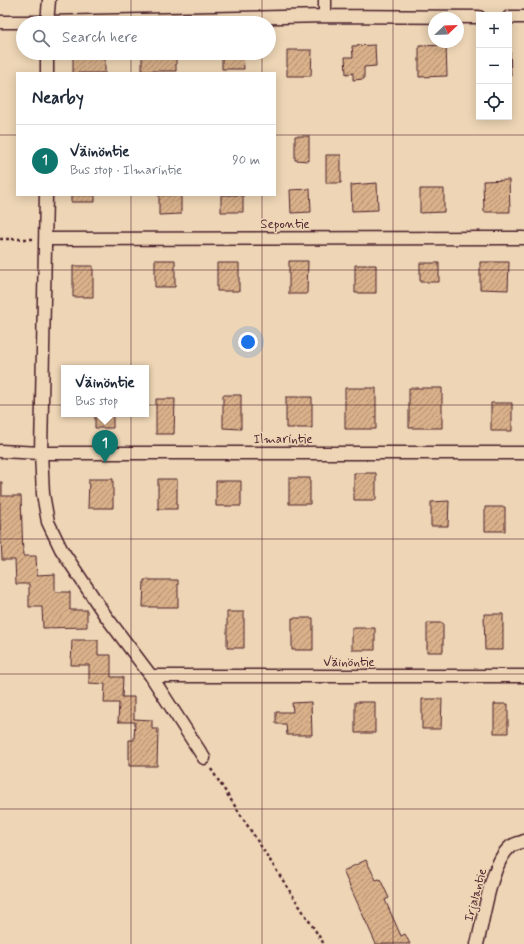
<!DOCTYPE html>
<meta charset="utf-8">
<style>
:root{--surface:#fff;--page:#f6f6f7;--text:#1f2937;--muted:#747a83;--line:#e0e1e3;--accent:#0f766e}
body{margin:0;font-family:Mynerve,sans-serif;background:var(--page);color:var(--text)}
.controls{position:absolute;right:12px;top:12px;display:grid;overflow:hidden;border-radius:0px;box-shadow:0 2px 10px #0003}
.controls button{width:36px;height:36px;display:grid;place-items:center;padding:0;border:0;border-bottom:1px solid var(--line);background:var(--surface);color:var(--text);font:20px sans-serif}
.compass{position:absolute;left:428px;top:12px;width:36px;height:36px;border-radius:50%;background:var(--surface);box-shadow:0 2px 10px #0003;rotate:67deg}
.you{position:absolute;left:248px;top:342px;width:14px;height:14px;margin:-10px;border:3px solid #fff;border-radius:50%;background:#1a73e8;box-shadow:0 0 0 6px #1a73e833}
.badge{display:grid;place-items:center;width:26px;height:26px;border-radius:50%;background:var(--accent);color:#fff;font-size:13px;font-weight:700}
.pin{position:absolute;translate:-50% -33px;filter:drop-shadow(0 1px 2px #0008)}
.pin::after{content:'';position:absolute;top:21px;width:14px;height:12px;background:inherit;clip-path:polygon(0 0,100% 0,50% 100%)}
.popup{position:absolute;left:61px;top:365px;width:88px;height:52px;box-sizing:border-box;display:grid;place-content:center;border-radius:0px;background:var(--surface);filter:drop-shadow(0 1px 3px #0005);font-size:13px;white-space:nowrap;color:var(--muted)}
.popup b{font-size:15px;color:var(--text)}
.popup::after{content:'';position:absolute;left:50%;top:100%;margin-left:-8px;border:8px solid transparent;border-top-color:var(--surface)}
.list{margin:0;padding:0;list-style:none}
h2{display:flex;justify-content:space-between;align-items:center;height:52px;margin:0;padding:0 16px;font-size:17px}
h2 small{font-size:13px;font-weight:400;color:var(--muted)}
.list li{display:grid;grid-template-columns:26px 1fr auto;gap:12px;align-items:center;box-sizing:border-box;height:72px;padding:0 16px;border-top:1px solid var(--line)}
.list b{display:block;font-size:15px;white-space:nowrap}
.list p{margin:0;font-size:13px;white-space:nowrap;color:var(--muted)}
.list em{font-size:13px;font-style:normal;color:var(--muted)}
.icon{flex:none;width:22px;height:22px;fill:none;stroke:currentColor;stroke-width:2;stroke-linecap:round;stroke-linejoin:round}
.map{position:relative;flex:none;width:524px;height:944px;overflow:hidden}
.search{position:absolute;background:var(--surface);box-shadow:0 2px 10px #0003;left:16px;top:16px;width:260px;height:44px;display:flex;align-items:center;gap:10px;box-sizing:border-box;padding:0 14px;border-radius:22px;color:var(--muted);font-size:15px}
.panel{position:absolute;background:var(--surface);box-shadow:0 2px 10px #0003;left:16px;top:72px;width:260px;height:124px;border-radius:0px}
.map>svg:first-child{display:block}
.building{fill:url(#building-hatch);stroke:#4a1f2b}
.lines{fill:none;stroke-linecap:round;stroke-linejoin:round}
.minor-casing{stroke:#4a1f2b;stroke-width:15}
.path{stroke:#4a1f2b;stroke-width:2.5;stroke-dasharray:3 3;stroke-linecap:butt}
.minor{stroke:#edd5b5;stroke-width:12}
.grid{fill:none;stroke:#4a1f2b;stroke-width:1;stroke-opacity:0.55}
.labels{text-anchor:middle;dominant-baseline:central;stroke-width:3;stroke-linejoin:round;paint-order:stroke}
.street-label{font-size:13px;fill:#4a1f2b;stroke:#edd5b5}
</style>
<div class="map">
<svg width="524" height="944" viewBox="0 0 524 944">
<defs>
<pattern id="building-hatch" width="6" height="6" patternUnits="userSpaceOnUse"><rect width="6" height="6" fill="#d9b18a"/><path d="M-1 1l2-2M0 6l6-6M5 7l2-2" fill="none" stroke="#b28f71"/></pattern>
</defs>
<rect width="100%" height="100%" fill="#edd5b5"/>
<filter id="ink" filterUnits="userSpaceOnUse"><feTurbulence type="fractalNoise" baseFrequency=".025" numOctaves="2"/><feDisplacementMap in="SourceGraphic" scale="8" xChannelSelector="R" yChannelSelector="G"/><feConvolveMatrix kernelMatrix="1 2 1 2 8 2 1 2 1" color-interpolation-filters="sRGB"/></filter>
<g filter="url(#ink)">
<!-- building -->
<path class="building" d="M375 45 376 66 364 67V79L353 80V73L346 74 345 57H353L352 46Z
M446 45 447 76 419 77V46Z
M509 46H510L511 76H509Z
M287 50H312L311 76H287Z
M73 53H105V73H73Z
M142 53H176V71H142Z
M222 53H243L244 69H222Z
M295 136H309V161L295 160Z
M326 155H341V183H326Z
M509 180 510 212H484L483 181Z
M377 183 378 210 352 211 351 185Z
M310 189 311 212 291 213 290 190Z
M420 189H444V212L420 213Z
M71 195H95V202H71Z
M159 195H181V214L159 215Z
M221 195H243V212H221Z
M155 260H175V287H155Z
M289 261H308L307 294H289Z
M480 262H509L508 290 480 289Z
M217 263H239V291H217Z
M420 263H439V282H420Z
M355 265H376V293H355Z
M73 266H93V297H73Z
M345 388H376V429H345Z
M409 388H442V428H409Z
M223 395H241V429L223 428Z
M286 397H312V428H286Z
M156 399H175L174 434H156Z
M491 403H512V431H491Z
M95 414H113V428H95Z
M354 473H376V500H354Z
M289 478H310V504H289Z
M89 479H113V508H88Z
M158 479H177V509H158Z
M216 481H241V506H216Z
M0 482H2V496H21L23 556H36L37 575 55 574V592H70V610H87V627L43 628 42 607H29V584H16L15 560H2L0 518Z
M449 501 448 526H431V502Z
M485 507H505V531H485Z
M144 580H178V607H143Z
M227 612H244V648H227Z
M484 614H503V650H485Z
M292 618H313V650H292Z
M427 623H443V652H427Z
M352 628H375V650H352Z
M72 640H98V655H111V677H123L122 697H134V719L152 720V729H158L157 766H129V740H134L135 722H118L119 703H104L105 684 89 683V665H71Z
M422 699H442L441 729H422Z
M311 702 312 735H287L286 724H276V712H293L292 703Z
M355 702H375V733H355Z
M494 704H508V733H494Z
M366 860 376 880 380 879 389 898 385 900 401 936 405 934 410 944H376L343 871Z"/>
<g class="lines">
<!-- minor casing -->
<g class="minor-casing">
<path id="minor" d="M325 16V0
M509 17H524
M0 22H47L325 16 479 17
M47 23 49 0
M47 73V53
M46 195 41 453 43 494 48 522 61 549 105 615 151 676 204 758
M46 239 524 238
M0 451 41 453H524
M151 676H524
M477 944C484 919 490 864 510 847 513 844 520 843 524 841"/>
</g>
<!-- path -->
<path class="path" d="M0 239H33
M211 769 324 944"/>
<!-- minor -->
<use href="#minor" class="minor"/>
</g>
</g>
<!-- grid -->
<path class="grid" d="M131 0V23M262 0V23M393 0V944M131 53V73M262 53V73M0 135H17M275 135H524M131 195V944M262 195V944M0 270H524M0 405H524M0 539H524M0 674H524M0 809H524"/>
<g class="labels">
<!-- street labels -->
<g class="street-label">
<text x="285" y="224">Sepontie</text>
<text x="283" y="439">Ilmarintie</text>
<text x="349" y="662">Väinöntie</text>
<text transform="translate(476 895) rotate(-75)">Irjalantie</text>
</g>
</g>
</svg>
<div class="controls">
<button>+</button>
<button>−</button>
<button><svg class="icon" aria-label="locate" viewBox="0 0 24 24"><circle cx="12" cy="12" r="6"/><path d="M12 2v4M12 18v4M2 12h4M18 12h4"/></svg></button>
</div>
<svg class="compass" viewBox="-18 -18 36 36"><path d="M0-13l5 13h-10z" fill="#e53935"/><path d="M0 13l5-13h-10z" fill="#747a83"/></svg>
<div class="you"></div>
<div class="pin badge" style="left:105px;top:463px">1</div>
<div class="popup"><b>Väinöntie</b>Bus stop</div>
<div class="search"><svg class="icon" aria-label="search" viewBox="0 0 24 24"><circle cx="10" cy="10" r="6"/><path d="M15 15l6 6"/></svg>Search here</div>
<section class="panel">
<h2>Nearby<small></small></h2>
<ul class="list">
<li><span class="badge">1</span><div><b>Väinöntie</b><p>Bus stop · Ilmarintie</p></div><em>90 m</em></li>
</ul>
</section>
</div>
